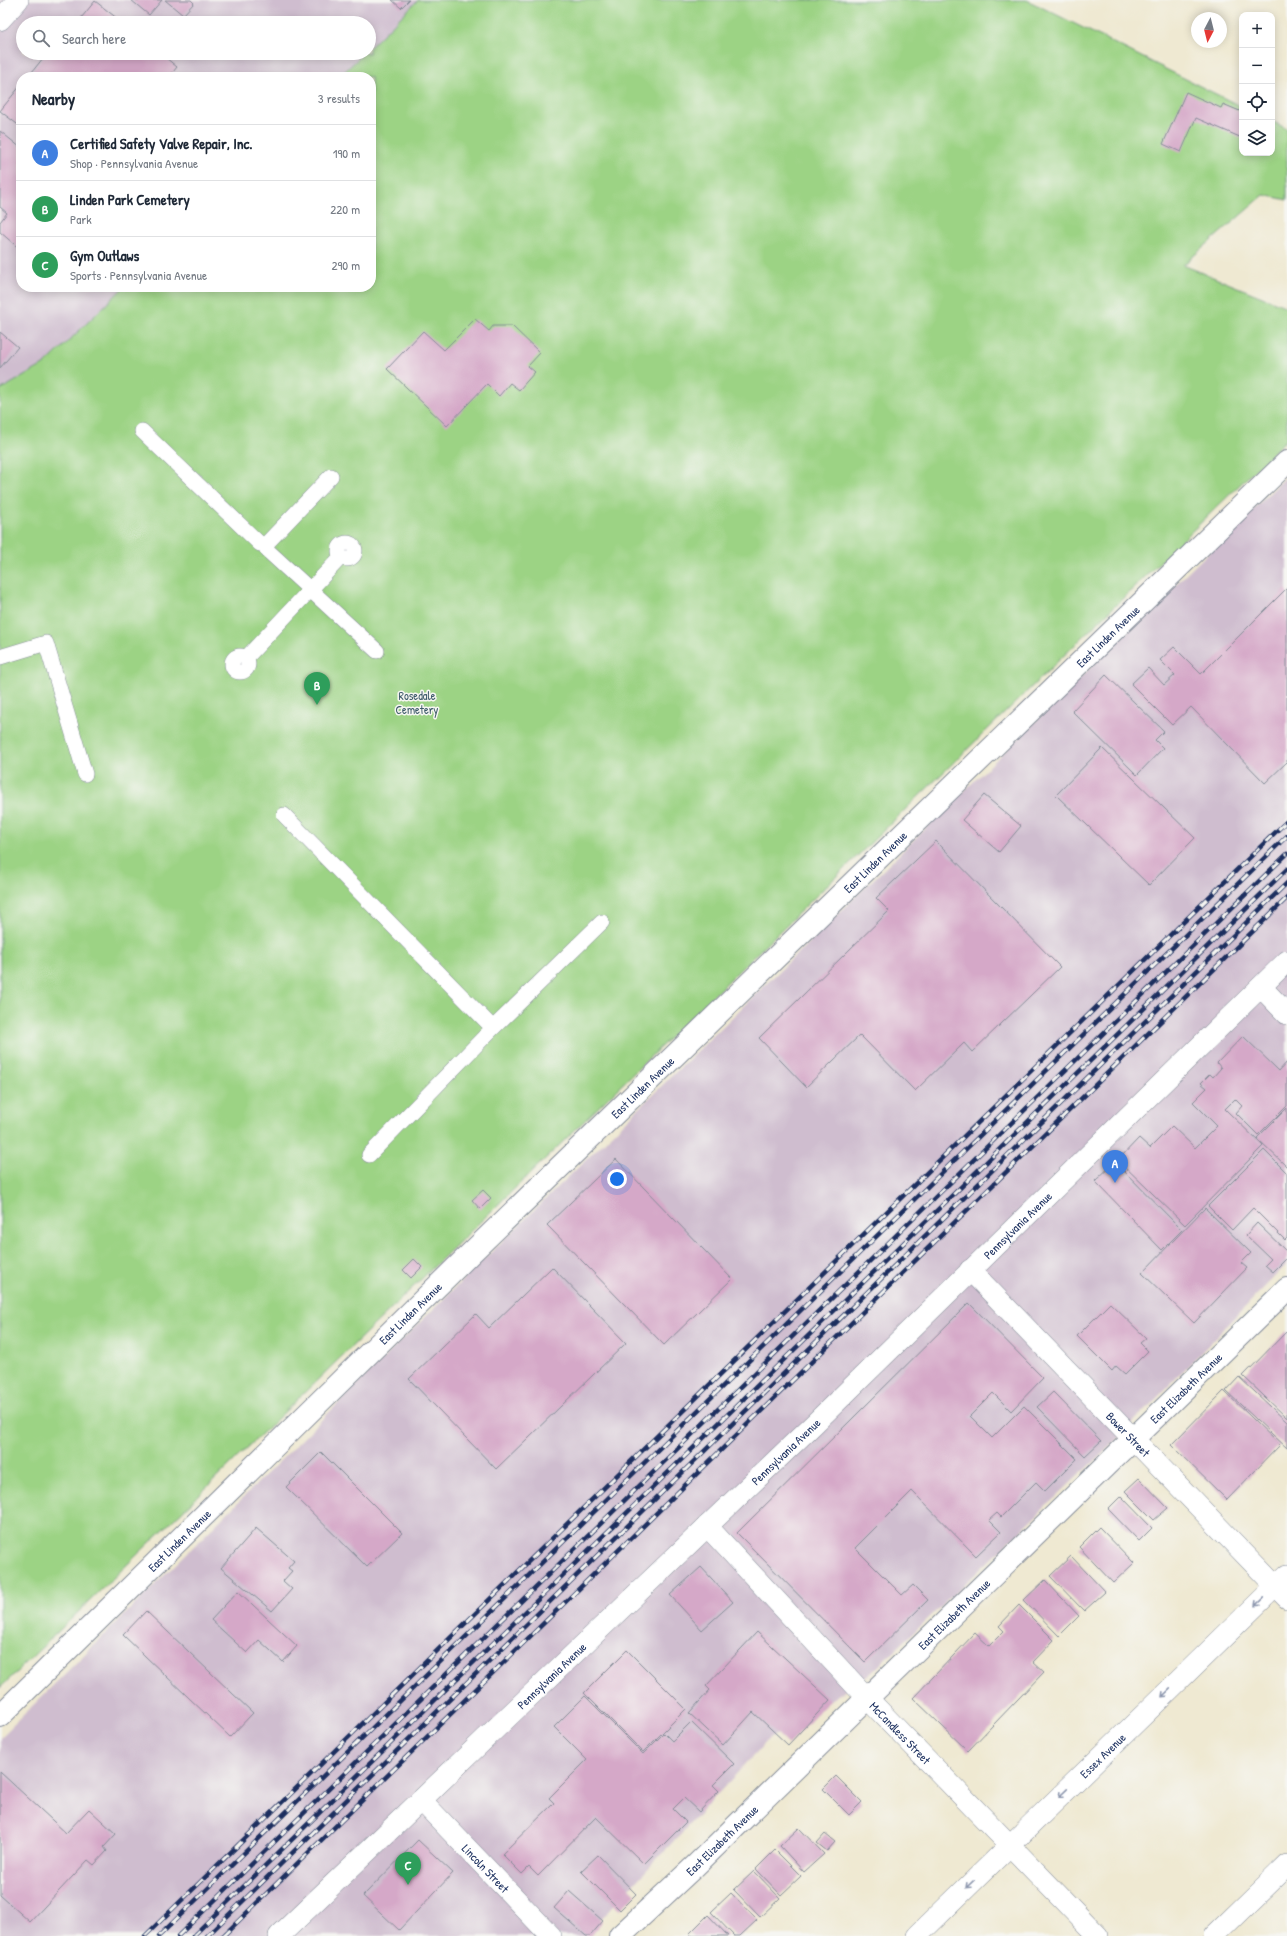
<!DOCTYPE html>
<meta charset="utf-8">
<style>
:root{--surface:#fff;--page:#f2f2f3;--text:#1f2937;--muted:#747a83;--line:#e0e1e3;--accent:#0b8043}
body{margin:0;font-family:"Patrick Hand",sans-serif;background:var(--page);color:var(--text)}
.controls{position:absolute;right:12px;top:12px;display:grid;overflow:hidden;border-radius:8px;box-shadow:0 2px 10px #0003}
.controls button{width:36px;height:36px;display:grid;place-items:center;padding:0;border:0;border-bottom:1px solid var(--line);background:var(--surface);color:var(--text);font:20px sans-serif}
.compass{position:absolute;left:1191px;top:12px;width:36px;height:36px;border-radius:50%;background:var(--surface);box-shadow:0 2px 10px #0003;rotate:187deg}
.you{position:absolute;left:617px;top:1179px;width:14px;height:14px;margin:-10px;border:3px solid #fff;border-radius:50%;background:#1a73e8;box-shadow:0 0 0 6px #1a73e833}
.badge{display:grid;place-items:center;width:26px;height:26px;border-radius:50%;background:var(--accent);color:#fff;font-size:13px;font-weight:700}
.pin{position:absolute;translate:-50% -33px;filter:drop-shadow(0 1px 2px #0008)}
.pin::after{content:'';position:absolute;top:21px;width:14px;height:12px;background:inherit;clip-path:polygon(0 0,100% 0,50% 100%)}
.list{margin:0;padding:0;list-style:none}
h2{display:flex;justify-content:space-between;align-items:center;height:52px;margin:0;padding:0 16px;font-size:17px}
h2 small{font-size:13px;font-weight:400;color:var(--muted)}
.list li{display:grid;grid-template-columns:26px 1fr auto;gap:12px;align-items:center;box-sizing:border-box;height:56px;padding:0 16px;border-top:1px solid var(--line)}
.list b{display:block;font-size:15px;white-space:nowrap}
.list p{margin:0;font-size:13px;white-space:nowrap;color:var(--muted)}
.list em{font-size:13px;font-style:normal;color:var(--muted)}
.icon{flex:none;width:22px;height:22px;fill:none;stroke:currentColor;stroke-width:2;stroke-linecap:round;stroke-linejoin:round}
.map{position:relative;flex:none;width:1287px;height:1936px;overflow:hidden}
.search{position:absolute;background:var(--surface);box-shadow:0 2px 10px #0003;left:16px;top:16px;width:360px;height:44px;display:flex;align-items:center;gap:10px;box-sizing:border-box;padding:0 14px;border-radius:22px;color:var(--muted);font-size:15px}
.panel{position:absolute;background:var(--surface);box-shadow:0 2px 10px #0003;left:16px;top:72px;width:360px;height:220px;border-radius:16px}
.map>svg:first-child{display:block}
.industrial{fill:#cfbdcf}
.green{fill:#9cd384;stroke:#5c8171}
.building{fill:#d5a8c8}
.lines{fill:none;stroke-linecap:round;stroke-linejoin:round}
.pedestrian-casing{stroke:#858c98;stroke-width:16}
.minor-casing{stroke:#858c98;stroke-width:22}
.tertiary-casing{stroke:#858c98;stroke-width:24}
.pedestrian{stroke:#fff;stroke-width:15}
.minor{stroke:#fff;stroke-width:21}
.tertiary{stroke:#fff;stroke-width:22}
.rail-casing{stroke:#1b2f5e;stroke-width:4.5}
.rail{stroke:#f6f6f2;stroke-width:3;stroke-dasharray:9;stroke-linecap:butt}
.oneway{stroke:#8d97ae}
.labels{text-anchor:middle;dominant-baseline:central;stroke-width:3;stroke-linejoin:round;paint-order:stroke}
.street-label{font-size:12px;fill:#1b2f5e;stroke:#f6f6f2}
.park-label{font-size:12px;fill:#3b5868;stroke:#f6f6f2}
</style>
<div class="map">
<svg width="1287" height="1936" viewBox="0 0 1287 1936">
<rect width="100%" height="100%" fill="#f6f6f2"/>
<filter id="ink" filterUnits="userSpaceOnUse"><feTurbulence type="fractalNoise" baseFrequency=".025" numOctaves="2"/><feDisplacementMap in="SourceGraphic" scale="8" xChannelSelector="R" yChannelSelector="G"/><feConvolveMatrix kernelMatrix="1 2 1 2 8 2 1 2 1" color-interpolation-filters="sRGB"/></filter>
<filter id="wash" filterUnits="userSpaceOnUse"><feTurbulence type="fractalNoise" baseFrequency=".012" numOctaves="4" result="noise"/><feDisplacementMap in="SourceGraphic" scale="16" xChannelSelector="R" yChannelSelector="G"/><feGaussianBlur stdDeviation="0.9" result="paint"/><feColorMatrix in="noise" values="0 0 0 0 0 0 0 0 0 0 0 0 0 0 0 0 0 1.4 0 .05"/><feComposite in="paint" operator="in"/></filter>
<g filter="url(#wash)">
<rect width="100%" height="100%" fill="#efe9d2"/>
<!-- industrial -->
<path class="industrial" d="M0 0H418L369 48V23H23V53H364L339 77H21V287H124L45 364 0 390Z
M1287 476V1264L1120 1436 869 1675 769 1739 585 1936H0V1738L477 1266Z"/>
<!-- green -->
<path class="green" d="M418 0H1027L1242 107V153H1272V121L1287 129V200L1264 195 1183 265 1287 307V439L0 1688V390L45 364 124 287H371V77H339L364 53H369V48Z"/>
<g id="blocks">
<!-- building -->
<path class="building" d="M131 0H162L149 15Z
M165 0H191L194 3 183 15Z
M392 0H409L401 8Z
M95 1 123 23H77Z
M47 53H160L177 67 169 77H28Z
M21 85V127L0 111Z
M1186 92 1221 108 1223 104 1242 112V138L1196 118 1181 152 1163 144Z
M0 131 21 148V250L0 232V222L7 213 0 207Z
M475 319 489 331 493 326H512L540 353 528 366 535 372 519 390 510 383 499 396 487 384 447 426 387 369 423 331 444 350Z
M0 332 18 347 0 368Z
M1287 588V762L1265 783 1191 707 1172 725 1131 684 1148 668 1164 685 1175 675 1160 660 1174 647 1201 674Z
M1106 675 1164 731 1155 740 1163 748 1137 775 1072 711Z
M1102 748 1195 838 1149 885 1056 795Z
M984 795 1021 826 999 852 962 820Z
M936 841 1060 967 972 1052 964 1043 915 1091 860 1035 806 1087 759 1038 889 911 876 898Z
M1243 1036 1279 1071 1287 1062V1106L1258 1135 1236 1113 1242 1106 1235 1099 1225 1109 1263 1146 1185 1225 1118 1160 1139 1138 1150 1148 1172 1126 1195 1148 1217 1126 1193 1102 1207 1088 1201 1083 1210 1074 1213 1077 1221 1068 1217 1063Z
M1287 1108V1167L1257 1138Z
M1264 1150 1287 1173V1238L1285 1240 1253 1208 1232 1230 1208 1206Z
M616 1159 732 1279 664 1345 547 1225Z
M1115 1162 1182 1230 1162 1250 1095 1181Z
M483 1190 491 1198 480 1209 472 1200Z
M1205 1208 1251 1253 1241 1263 1247 1268 1194 1323 1142 1273Z
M1257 1223 1287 1252V1258L1273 1272 1265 1265 1271 1259 1246 1235Z
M414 1259 422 1267 411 1278 403 1270Z
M552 1267 626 1343 496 1469 409 1379 476 1314 489 1328Z
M969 1303 1043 1378 1011 1411 993 1393 970 1416 992 1438 1024 1406 1077 1459 1045 1491 1036 1482 1001 1517 997 1513 989 1520 1001 1532 976 1556 912 1491 855 1548 902 1595 913 1585 928 1600 865 1662 737 1533Z
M1110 1303 1146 1338 1140 1343 1148 1351 1125 1374 1116 1366 1112 1371 1077 1336Z
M1287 1331V1418L1243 1376Z
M1239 1377 1287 1422V1448L1226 1391Z
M1224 1391 1280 1445 1227 1500 1171 1445Z
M1053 1392 1101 1441 1085 1456 1037 1407Z
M321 1452 402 1533 367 1567 286 1487Z
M1139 1478 1168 1508 1154 1520 1125 1491Z
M1121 1496 1152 1528 1139 1541 1108 1509Z
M1099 1527 1134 1563 1113 1583 1079 1547Z
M256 1528 294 1561 288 1568 292 1571 283 1581 292 1589 272 1611 221 1568Z
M1071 1556 1105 1592 1084 1611 1050 1576Z
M701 1567 733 1602 702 1630 670 1595Z
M1045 1580 1079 1616 1059 1636 1024 1600Z
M238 1591 297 1646 283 1662 259 1640 247 1653 211 1620Z
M1019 1605 1054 1640 1033 1662 1044 1672 968 1751 913 1698 975 1633 989 1646 1004 1631 999 1626Z
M146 1611 253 1713 230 1737 123 1635Z
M757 1632 830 1700 788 1745 753 1712 723 1745 689 1713 710 1690 706 1686Z
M627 1650 686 1709 643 1752 584 1693Z
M585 1696 643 1754 664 1733 672 1741 691 1722 734 1764 713 1785 719 1791 699 1812 684 1798 673 1809 686 1822 644 1864 596 1817 538 1876 529 1867 522 1874 502 1854 554 1803 549 1798 587 1760 554 1727Z
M0 1772 66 1833 89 1809 116 1834 104 1847 107 1851 94 1865 88 1860 30 1922 0 1895Z
M836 1776 862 1802 849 1815 823 1789Z
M799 1828 824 1854 804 1872 780 1846Z
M825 1834 835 1842 827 1851 817 1843Z
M418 1840 453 1873 399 1930 363 1896Z
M775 1850 801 1876 781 1895 756 1869Z
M598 1855 636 1894 620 1910 581 1871Z
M754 1871 780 1898 760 1917 734 1890Z
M569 1891 603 1921 590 1936H586L554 1908Z
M731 1893 757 1920 740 1936H734L711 1912Z
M708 1915 728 1936H692L689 1934Z"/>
</g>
</g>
<g filter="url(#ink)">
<use href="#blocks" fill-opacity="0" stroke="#858c98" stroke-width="1"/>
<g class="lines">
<!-- pedestrian casing -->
<g class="pedestrian-casing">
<path id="pedestrian" d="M142 431 260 544
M339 551a8 8 0 1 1 16 0a8 8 0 1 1-16 0Z
M267 543 331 476
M267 550 377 651
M232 664a8 8 0 1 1 16 0a8 8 0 1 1-16 0Z
M0 657 46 643 85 774
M246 658 341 557
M284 815 493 1028
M369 1155 493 1028 602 922"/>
</g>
<!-- minor casing -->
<g class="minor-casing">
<g id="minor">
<path d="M0 20 18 0"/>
<path d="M1261 987 1287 1014"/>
<path id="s1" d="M970 1270 1287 1598"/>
<path id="s2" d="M707 1526 867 1698 1098 1936"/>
<path id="s3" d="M421 1800 551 1936"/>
<path id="s4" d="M279 1936 814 1424 1287 961"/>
<path id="s5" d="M917 1936 1287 1575"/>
<path d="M1214 1936 1287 1865"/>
</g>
</g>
<!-- tertiary casing -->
<g class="tertiary-casing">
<g id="tertiary">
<path id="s6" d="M0 1716 471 1253 1287 462"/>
<path id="s7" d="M620 1936 695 1866 1287 1289"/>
</g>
</g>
<!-- pedestrian -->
<use href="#pedestrian" class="pedestrian"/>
<!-- minor -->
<use href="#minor" class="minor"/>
<!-- tertiary -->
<use href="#tertiary" class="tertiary"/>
<!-- rail casing -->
<g class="rail-casing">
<path id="rail" d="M145 1936 1287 821
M159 1936 1287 836
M178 1936 1287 854
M193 1936 1287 869
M207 1936 1287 883
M223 1936 1287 898"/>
</g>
<!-- rail -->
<use href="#rail" class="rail"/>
</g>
<!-- one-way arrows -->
<defs><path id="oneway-shaft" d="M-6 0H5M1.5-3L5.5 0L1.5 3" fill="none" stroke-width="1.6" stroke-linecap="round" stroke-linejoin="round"/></defs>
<g class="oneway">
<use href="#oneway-shaft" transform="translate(1259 1602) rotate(136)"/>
<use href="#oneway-shaft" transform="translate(1166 1693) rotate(136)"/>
<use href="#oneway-shaft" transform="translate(1063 1793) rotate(136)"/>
<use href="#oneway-shaft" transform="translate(970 1884) rotate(136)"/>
</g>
</g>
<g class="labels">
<!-- street labels -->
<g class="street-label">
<text stroke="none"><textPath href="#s6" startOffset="1547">East Linden Avenue</textPath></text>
<text stroke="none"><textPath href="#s6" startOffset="1223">East Linden Avenue</textPath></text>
<text stroke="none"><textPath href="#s6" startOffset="899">East Linden Avenue</textPath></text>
<text stroke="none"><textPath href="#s4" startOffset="1025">Pennsylvania Avenue</textPath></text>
<text stroke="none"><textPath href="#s6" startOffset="575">East Linden Avenue</textPath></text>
<text stroke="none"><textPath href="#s7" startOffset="788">East Elizabeth Avenue</textPath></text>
<text stroke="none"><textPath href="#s1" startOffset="228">Bower Street</textPath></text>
<text stroke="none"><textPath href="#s4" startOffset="701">Pennsylvania Avenue</textPath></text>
<text stroke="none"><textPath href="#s6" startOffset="251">East Linden Avenue</textPath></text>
<text stroke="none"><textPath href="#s7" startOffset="464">East Elizabeth Avenue</textPath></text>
<text stroke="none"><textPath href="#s4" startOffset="377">Pennsylvania Avenue</textPath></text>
<text stroke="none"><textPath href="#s2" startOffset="283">McCandless Street</textPath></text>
<text stroke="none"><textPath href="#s5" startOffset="259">Essex Avenue</textPath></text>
<text stroke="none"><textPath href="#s7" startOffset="140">East Elizabeth Avenue</textPath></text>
<text stroke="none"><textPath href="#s3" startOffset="94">Lincoln Street</textPath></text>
</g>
<!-- park labels -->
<g class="park-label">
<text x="417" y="695">Rosedale<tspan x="417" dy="14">Cemetery</tspan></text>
</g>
</g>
</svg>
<div class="controls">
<button>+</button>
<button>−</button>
<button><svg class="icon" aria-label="locate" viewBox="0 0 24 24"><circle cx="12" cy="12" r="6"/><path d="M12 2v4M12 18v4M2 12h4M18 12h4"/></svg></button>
<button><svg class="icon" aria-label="layers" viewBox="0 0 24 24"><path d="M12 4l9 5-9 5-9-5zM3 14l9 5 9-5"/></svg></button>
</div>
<svg class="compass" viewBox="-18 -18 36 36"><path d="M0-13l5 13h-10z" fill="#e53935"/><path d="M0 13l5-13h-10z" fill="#747a83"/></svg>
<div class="you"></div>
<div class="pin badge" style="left:1115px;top:1183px;background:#3f7fe0">A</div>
<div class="pin badge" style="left:317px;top:705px;background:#2e9e5b">B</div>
<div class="pin badge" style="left:408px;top:1885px;background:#2e9e5b">C</div>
<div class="search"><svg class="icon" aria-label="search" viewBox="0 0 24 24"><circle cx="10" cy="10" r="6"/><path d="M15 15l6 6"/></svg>Search here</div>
<section class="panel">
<h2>Nearby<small>3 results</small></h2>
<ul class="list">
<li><span class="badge" style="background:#3f7fe0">A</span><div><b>Certified Safety Valve Repair, Inc.</b><p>Shop · Pennsylvania Avenue</p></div><em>190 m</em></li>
<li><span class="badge" style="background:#2e9e5b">B</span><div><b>Linden Park Cemetery</b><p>Park</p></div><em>220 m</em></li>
<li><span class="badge" style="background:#2e9e5b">C</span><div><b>Gym Outlaws</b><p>Sports · Pennsylvania Avenue</p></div><em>290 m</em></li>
</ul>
</section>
</div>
